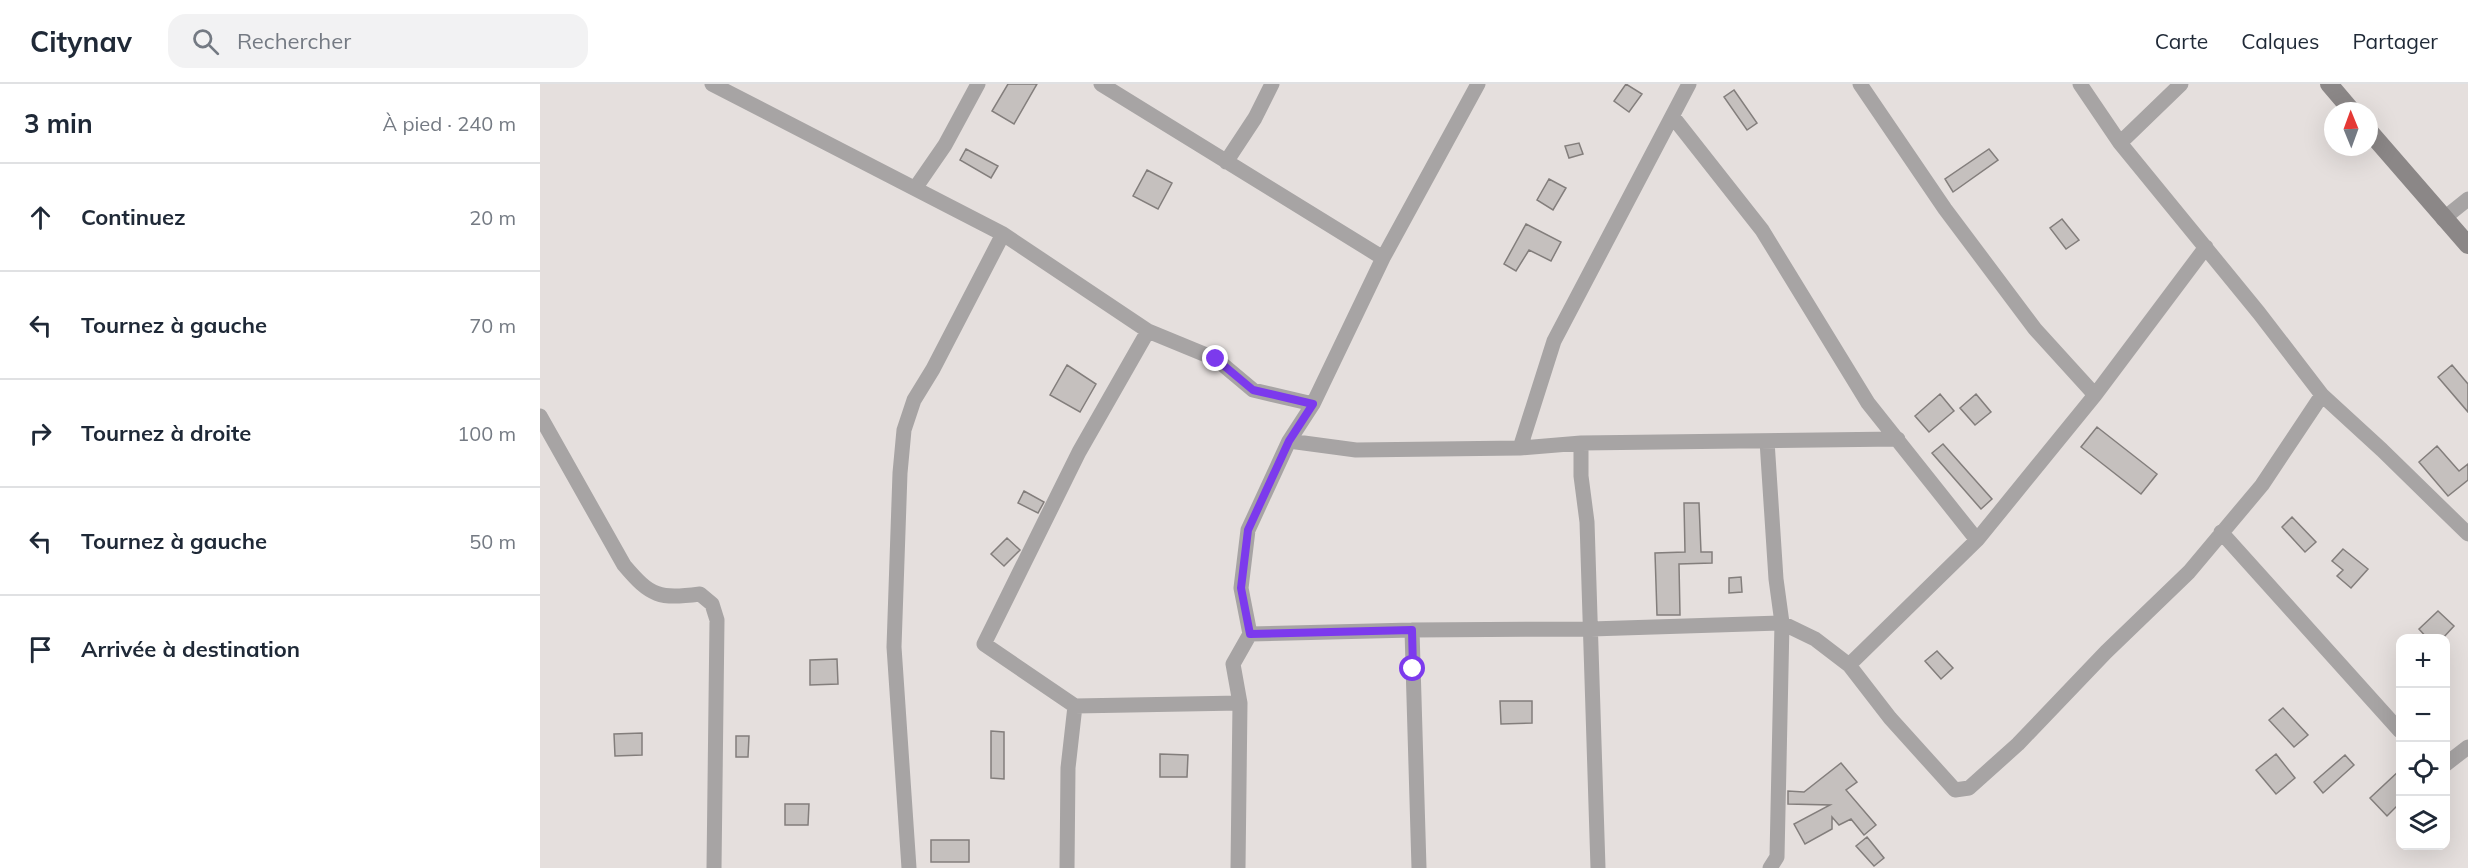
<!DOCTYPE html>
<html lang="fr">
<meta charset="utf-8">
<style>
:root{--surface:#fff;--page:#f2f2f3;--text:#1f2937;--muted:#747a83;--line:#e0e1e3}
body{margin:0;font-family:Mulish,sans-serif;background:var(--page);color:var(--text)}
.controls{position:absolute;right:18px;bottom:18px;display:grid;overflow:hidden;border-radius:12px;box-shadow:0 6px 24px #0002}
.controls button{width:54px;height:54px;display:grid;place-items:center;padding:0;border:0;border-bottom:2px solid var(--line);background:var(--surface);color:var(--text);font:30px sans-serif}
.compass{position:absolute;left:1784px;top:18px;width:54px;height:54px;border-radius:50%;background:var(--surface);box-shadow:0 6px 24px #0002;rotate:359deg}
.stop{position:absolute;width:18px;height:18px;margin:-14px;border:4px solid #7c3aed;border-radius:50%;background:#fff}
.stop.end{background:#7c3aed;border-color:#fff;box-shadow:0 2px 6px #0008}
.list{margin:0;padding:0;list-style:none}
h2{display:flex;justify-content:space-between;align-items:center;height:78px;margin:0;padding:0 24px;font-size:26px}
h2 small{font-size:20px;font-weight:400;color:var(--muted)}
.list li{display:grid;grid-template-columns:39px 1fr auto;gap:18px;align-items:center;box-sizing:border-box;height:108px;padding:0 24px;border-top:2px solid var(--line)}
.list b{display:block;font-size:22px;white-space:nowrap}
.list em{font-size:20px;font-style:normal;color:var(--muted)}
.icon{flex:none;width:33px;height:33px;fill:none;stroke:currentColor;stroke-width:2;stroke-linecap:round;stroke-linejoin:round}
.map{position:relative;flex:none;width:1928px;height:784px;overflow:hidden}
header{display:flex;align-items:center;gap:36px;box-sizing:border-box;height:84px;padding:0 30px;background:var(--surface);border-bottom:2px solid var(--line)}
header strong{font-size:28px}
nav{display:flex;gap:33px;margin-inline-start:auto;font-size:21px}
.search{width:420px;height:54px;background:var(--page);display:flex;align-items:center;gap:15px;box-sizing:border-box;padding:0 21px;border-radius:18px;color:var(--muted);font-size:22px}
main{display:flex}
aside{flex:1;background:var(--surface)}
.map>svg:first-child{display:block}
.building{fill:#c5c0be;stroke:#837e7c;stroke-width:1.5}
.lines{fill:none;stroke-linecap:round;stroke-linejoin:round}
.street{stroke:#a7a4a4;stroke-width:15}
.secondary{stroke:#8b8787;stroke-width:18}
.route{stroke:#7c3aed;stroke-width:8}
</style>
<header>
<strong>Citynav</strong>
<div class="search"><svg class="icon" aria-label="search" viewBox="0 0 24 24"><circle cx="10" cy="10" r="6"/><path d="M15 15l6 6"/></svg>Rechercher</div>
<nav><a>Carte</a><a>Calques</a><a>Partager</a></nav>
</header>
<main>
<aside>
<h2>3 min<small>À pied · 240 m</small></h2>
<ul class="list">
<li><svg class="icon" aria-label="ahead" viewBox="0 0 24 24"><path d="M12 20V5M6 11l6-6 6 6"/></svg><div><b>Continuez</b></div><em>20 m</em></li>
<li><svg class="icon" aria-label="left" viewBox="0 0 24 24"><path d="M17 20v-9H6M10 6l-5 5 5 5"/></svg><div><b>Tournez à gauche</b></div><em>70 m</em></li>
<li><svg class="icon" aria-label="right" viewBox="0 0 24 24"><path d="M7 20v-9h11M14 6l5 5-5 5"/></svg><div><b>Tournez à droite</b></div><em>100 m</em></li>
<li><svg class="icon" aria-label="left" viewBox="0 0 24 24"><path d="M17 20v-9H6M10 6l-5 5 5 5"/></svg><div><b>Tournez à gauche</b></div><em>50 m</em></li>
<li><svg class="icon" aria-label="arrive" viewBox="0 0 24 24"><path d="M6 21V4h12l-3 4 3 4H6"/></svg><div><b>Arrivée à destination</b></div></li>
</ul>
</aside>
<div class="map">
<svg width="1928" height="784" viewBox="0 0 1928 784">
<rect width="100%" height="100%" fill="#e5dfdd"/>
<!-- building -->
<path class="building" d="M468 0H497L474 40 452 27Z
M1086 0 1102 10 1089 28 1074 17Z
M1194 6 1217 39 1207 46 1184 13Z
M1039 59 1043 70 1029 74 1025 62Z
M426 65 458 82 451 94 420 76Z
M1449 65 1458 76 1413 108 1405 95Z
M607 86 632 99 618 125 593 112Z
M1009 95 1026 104 1013 126 997 116Z
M1522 135 1539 156 1526 165 1510 144Z
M986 140 1021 158 1011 177 989 166 976 187 964 180Z
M527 281 556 300 540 328 510 311Z
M1912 281 1928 300V328L1898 293Z
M1400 310 1414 327 1389 348 1375 332Z
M1436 310 1451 328 1435 341 1420 324Z
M1557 343 1617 390 1601 410 1541 363Z
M1403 360 1452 415 1441 425 1392 369Z
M1897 362 1919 387 1928 380V396L1908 412 1879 378Z
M484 407 504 418 498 429 478 419Z
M1144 419H1159L1161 468H1172V479L1139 480 1140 531H1117L1115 469 1145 468Z
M1752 433 1776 458 1765 468 1742 443Z
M467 454 480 466 464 482 451 470Z
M1803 465 1828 485 1811 504 1797 492 1803 486 1792 477Z
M1201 493 1202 508 1189 509V494Z
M1898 527 1914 542 1902 555H1888L1879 545Z
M1397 567 1413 584 1401 595 1385 577Z
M297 575 298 600 270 601V576Z
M960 617H992V639L961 640Z
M1743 624 1768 651 1754 663 1729 636Z
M451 647 464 648V695L451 694Z
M102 649V671L75 672 74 650Z
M196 652H209L208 673H196Z
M620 670 648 671 647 693H620Z
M1736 670 1755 694 1736 710 1716 686Z
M1805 671 1814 681 1783 709 1774 698Z
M1301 679 1317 698 1306 706 1336 741 1324 751 1311 735 1299 741 1292 733V745L1265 760 1254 740 1290 721 1248 720V707L1264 708Z
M1860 686V719L1847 732 1830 714Z
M245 720H269L268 741H245Z
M1327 753 1344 774 1334 782 1316 762Z
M391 756H429V778H391Z"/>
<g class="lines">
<!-- street -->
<path class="street" d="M172 0 463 150 608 247 676 275 713 306 773 320
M561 0 843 174
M1320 0 1405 125 1495 245 1555 311
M1540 0 1580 59 1719 229 1782 311 1842 366 1928 450
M1133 33 1222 146 1328 319 1437 456
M1580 59 1641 0
M686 78 715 34 732 0
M376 103 405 61 438 0
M1903 135 1928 115
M608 247 539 368 444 560 535 622 700 619
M0 332 84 481C111 513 119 515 160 510L172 520 177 536 174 784
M749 357 816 366 980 364 1041 359 1358 355
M1227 357 1236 495 1242 539 1237 773 1230 784
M1041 359V392L1047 438 1058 784
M980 364 1014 257 1149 0
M1681 448 1860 647
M872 546 879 784
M710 550 872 546 1051 545 1242 539 1275 555 1309 581 1350 634 1415 706 1429 704 1478 660 1566 568 1649 488 1722 401 1782 311
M1309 581 1437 456 1555 311 1666 163
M1906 680 1928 663
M369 784 354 563 360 389 364 346 374 316 393 285 463 150
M527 784 528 684 535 622
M698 784 700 619 693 580 710 550 701 504 708 446 749 357 773 320 843 174 938 0"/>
<!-- secondary -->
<path class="secondary" d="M1789 0 1812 27
M1829 47 1928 161"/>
</g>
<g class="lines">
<!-- route -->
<path class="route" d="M676 275 713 306 773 320 749 357 708 446 701 504 710 550 872 546 873 585"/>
</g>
</svg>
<div class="controls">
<button>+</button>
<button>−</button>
<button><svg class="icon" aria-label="locate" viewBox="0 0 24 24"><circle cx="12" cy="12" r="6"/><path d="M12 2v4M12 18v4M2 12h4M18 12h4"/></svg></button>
<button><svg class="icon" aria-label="layers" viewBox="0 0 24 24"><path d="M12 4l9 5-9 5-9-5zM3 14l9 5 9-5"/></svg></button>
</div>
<svg class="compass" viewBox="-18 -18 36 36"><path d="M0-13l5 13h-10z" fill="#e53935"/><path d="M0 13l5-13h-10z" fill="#747a83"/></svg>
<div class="stop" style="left:873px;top:585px"></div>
<div class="stop end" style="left:676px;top:275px"></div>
</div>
</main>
